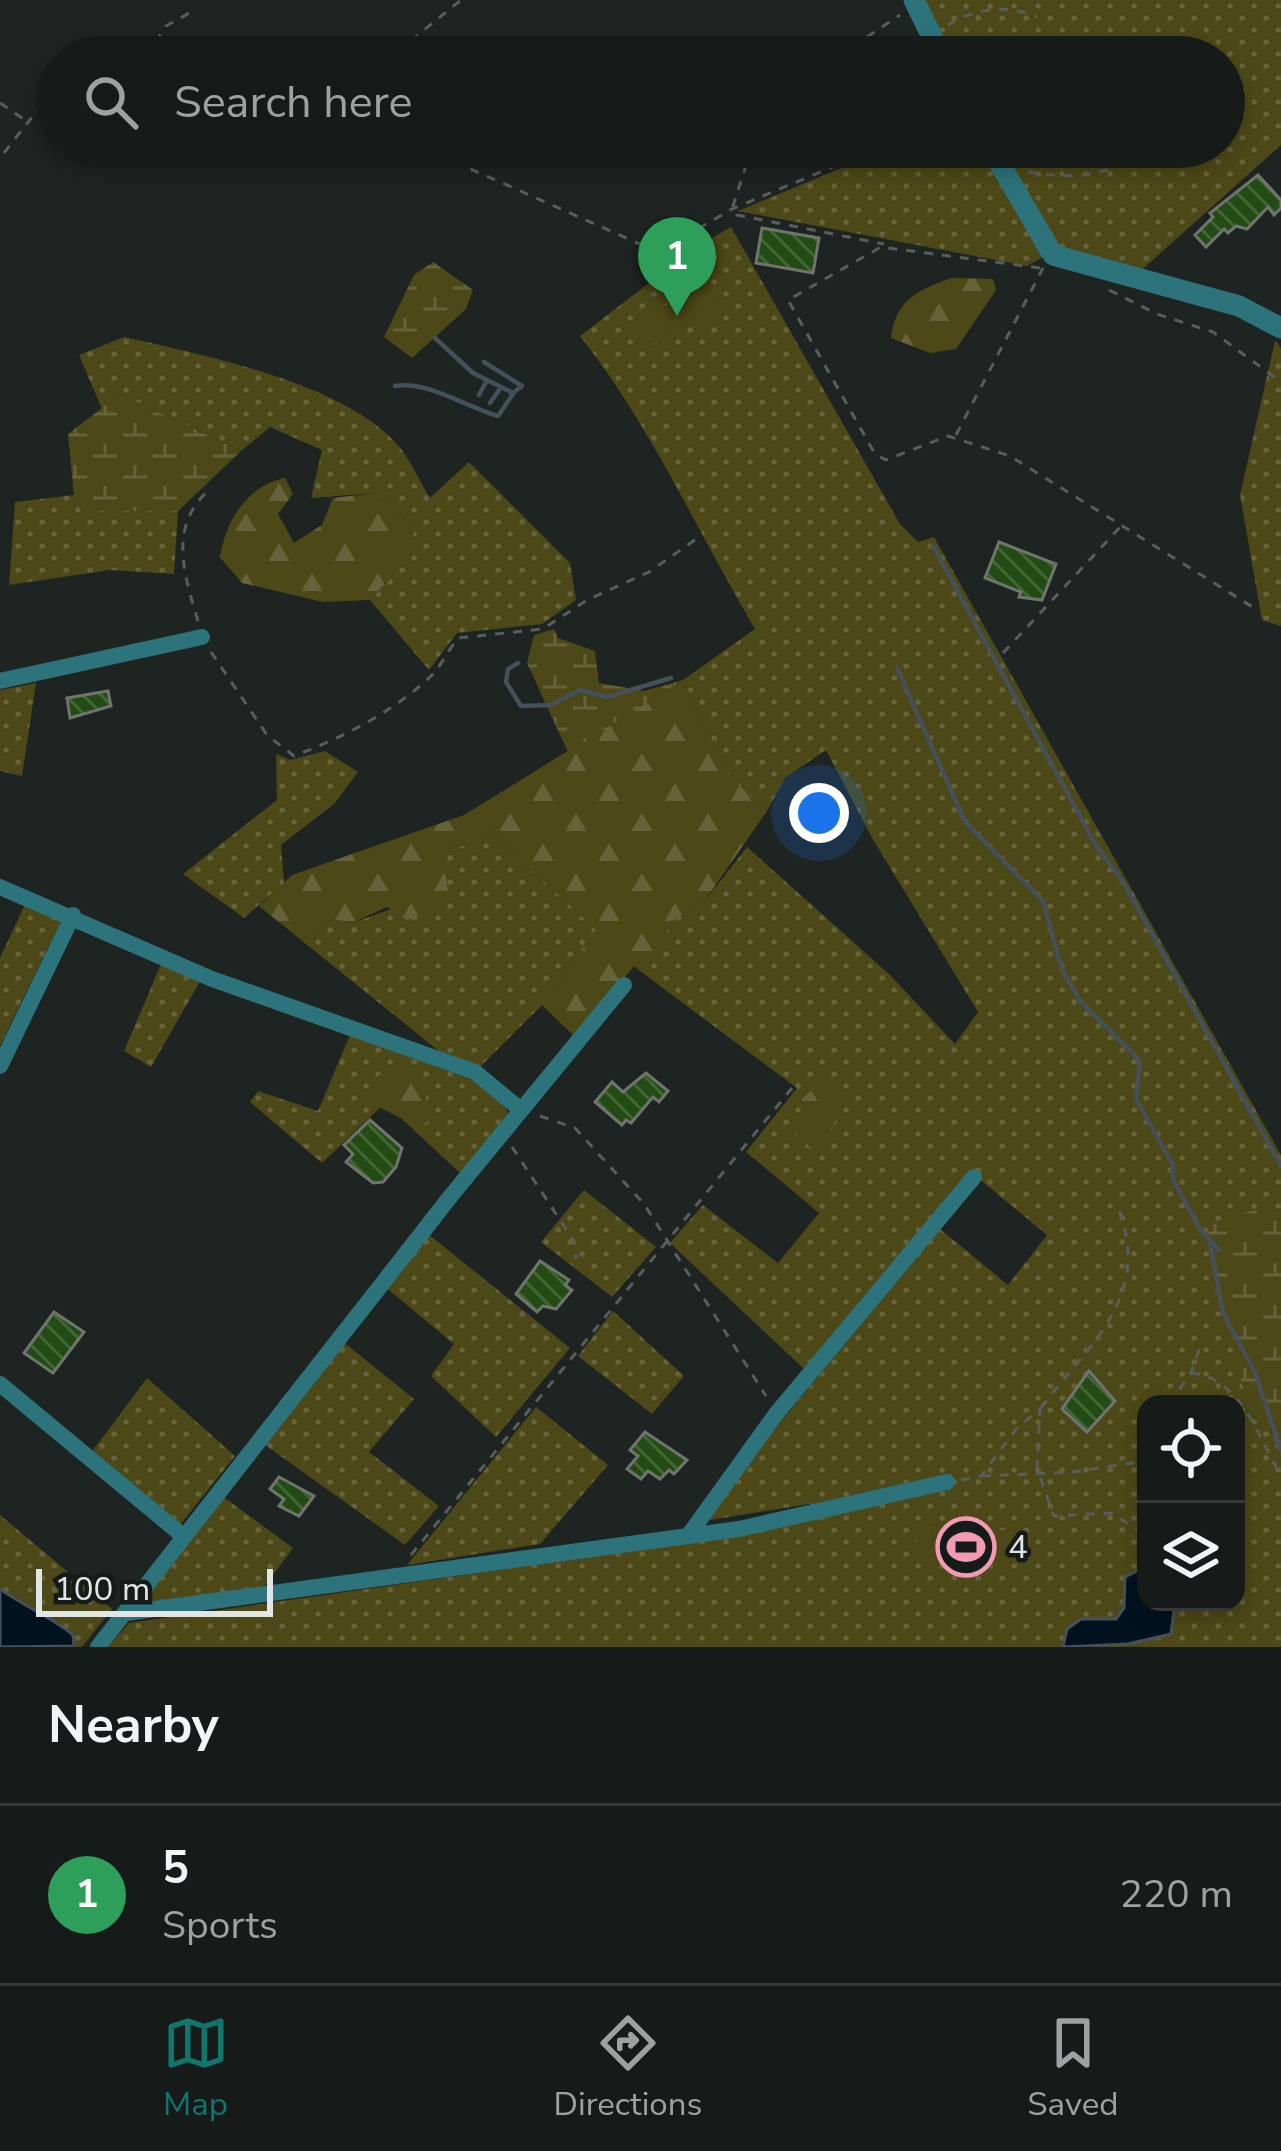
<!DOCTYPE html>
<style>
:root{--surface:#161b1a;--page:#232827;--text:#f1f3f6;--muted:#9ea1a2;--line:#353939;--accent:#0f766e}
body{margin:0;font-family:"Nunito Sans",sans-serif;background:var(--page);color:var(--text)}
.controls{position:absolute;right:36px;bottom:36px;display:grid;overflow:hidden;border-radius:24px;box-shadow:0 6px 18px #0003}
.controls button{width:108px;height:108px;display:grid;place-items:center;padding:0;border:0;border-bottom:3px solid var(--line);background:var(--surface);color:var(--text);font:60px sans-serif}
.scale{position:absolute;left:36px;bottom:30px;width:237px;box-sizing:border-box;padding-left:12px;border:6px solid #e1e5e4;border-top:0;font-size:33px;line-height:42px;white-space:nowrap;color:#e1e5e4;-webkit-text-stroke:9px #151b19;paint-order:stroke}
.you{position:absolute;left:819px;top:813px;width:42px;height:42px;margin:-30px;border:9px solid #fff;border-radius:50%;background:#1a73e8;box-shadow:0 0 0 18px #1a73e833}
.badge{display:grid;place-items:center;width:78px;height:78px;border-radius:50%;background:var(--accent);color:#fff;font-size:39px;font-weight:700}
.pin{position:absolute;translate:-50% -99px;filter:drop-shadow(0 3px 6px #0008)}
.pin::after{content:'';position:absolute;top:63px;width:42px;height:36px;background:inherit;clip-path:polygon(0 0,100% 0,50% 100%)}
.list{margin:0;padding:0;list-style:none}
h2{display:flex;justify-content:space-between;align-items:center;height:156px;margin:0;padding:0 48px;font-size:51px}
h2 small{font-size:39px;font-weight:400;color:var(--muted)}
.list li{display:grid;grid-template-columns:78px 1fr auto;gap:36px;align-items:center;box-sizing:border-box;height:180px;padding:0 48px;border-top:3px solid var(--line)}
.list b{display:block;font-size:45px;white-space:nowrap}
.list p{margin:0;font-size:39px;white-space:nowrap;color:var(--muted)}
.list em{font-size:39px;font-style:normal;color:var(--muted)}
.icon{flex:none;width:66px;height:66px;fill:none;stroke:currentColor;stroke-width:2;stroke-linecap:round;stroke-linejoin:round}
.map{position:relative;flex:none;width:1281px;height:1647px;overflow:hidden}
.search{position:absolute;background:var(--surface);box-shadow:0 6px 18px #0003;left:36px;right:36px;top:36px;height:132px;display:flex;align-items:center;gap:30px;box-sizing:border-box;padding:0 42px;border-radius:66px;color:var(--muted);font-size:45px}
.sheet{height:336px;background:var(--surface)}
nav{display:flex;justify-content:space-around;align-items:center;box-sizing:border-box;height:168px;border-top:3px solid var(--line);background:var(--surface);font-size:33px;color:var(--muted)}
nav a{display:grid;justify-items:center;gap:6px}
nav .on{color:var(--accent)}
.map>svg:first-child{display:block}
.grass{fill:url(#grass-dots);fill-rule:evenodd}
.forest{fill:url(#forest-firs)}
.wetland{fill:url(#wetland-marsh)}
.pitch{fill:#4c4817}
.water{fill:#01121f;stroke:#44515a;stroke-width:3}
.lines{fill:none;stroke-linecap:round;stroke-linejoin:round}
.stream{stroke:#44515a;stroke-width:4.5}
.building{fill:url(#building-back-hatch);stroke:#70736e;stroke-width:3}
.path{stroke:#595e5c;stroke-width:3;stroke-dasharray:9 9;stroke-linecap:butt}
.minor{stroke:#2c737c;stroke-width:16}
.tertiary{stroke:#2c737c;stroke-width:21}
.labels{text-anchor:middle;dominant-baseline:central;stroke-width:9;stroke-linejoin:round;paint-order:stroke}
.poi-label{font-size:33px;fill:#e1e5e4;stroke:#151b19;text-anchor:start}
</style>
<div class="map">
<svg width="1281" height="1647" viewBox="0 0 1281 1647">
<defs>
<pattern id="grass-dots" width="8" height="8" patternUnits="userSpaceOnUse" patternTransform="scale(3)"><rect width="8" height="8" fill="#4c4817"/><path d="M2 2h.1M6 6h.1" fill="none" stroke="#666239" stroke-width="1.8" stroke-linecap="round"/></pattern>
<pattern id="forest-firs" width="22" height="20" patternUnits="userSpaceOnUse" patternTransform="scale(3)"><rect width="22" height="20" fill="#4c4817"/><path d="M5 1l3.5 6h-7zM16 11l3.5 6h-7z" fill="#666239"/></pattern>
<pattern id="wetland-marsh" width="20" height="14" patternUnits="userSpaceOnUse" patternTransform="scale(3)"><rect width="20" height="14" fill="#4c4817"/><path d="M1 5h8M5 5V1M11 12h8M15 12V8" fill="none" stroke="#666239"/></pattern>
<pattern id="building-back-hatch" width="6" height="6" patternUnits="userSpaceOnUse" patternTransform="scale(3)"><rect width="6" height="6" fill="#234c14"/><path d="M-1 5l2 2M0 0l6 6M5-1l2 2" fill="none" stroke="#436636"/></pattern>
</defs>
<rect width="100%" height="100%" fill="#1e2422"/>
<!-- grass -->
<path class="grass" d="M919 0H1281V145L1136 275 1061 251 995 147H1224V57H947Z
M892 147H981L1047 255 1027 266 738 211Z
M731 227 900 524 918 542 934 537 1281 1155V1647H108L129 1623 499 1570 822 1509 809 1504 698 1522 940 1229 1008 1285 1047 1235 971 1172 805 1370 670 1243 703 1205 778 1263 819 1213 746 1152 797 1088 640 971 674 920 704 902 747 847 889 974 955 1044 978 1012 872 838 826 750 785 778 767 811 729 777 683 680 755 629C697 531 651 426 580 336L692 250ZM1146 1404H1236V1602H1146Z
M124 337C203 355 340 382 396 443 410 458 419 481 430 498L469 462 570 563 576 600 542 624 457 633 429 670 370 600 389 580 415 528 375 493 311 498 322 450 270 427 241 451 120 394 102 409 79 355Z
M1275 341 1281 348V626L1262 620 1240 495Z
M74 495 82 511H178L174 574 110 570 9 585 15 502Z
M36 683 22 776 0 771V690Z
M325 751 358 772 334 804 281 845 284 883 244 918 183 874 277 800 276 754 290 760Z
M490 831 597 930 542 1005 479 1068 445 1056 301 940 332 919 352 923 448 889 440 850 468 845Z
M26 902 64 915 0 1046V958Z
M162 962 202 978 151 1067 124 1051Z
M350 1035 497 1089 509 1115 461 1174 385 1103 322 1163 250 1102 258 1091 318 1111Z
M584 1190 656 1247 612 1297 541 1242Z
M428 1234 570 1348 496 1437 431 1376 454 1344 384 1286Z
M613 1311 684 1376 652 1414 578 1356Z
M342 1341 414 1399 369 1452 439 1506 405 1545 261 1442Z
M147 1378 235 1456 180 1525 91 1453Z
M536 1407 608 1465 540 1544 407 1565Z
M221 1495 293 1548 264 1587 148 1604 140 1596Z
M0 1515 112 1609 82 1647H72L73 1635C52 1617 23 1606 0 1589Z"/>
<!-- forest -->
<path class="forest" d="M952 278 993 279 996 290 956 349 930 353 891 338C895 300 919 289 952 278Z
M285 478 293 494 278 514 294 543 322 525 333 498 375 493 416 529 389 580 370 600 323 602 242 583 220 557C226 521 246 486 285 478Z
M683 680 729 776 767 811 704 902 674 920 640 971 634 966 576 1038 542 1005 596 930 490 831 468 845 441 850 448 889 436 908 407 920 387 907 352 923 332 919 301 940 259 906 292 875 464 815Z
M403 1071 424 1081 429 1121 418 1127 375 1105 368 1091 379 1075Z
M821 1082 839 1085C842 1113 836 1134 810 1149L795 1144 802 1099Z"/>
<!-- wetland -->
<path class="wetland" d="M433 262 473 290 466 309 412 358 384 337 414 275Z
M120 394 241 451 178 511H81L74 495 68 434Z
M554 629 558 638 595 651 599 683 644 691 683 680 568 752 527 663 534 635Z
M1256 1209H1281V1451L1243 1388 1207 1227Z"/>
<!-- pitch -->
<path class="pitch" d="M697 286 713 292 719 310 715 321 678 328 652 345 639 340 637 315 678 301Z
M935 1525 1013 1531 1018 1548 1004 1558 922 1564 915 1545 921 1533Z"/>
<!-- water -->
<path class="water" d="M1146 1546V1602H1175L1171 1634 1128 1644 1063 1647 1067 1629 1081 1619H1116L1124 1608 1125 1577 1139 1570Z
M0 1589C23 1606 52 1617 73 1635L74 1646 0 1647Z"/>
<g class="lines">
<!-- stream -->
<path class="stream" d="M435 338 473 373 513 393 522 386 484 362
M395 386C426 380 466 407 498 416L513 394
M479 395 486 382
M490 403 499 390
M933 546 1094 842 1126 887 1281 1166
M518 663 508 669 506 682 521 706 551 705 580 690 607 697 671 678
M897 668 965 822 1043 901 1061 967 1080 1001 1140 1061 1136 1099 1173 1165V1180L1200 1229 1219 1250
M1210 1243 1223 1313 1255 1372 1281 1451"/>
</g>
<!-- building -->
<path class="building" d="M1258 175 1281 200V208L1274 215 1268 207 1247 229 1236 226 1228 233 1224 229 1206 247 1195 235 1213 217 1210 213Z
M762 228 819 238 813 273 756 263Z
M999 542 1056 564 1042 600 1019 597 1021 592 985 578Z
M108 691 111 706 70 718 67 698Z
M646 1073 668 1091 659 1102 653 1097 631 1123 626 1120 622 1125 595 1102 612 1082 623 1092Z
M370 1120 402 1148 396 1167 383 1182 373 1183 346 1162 353 1154 344 1145Z
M540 1261 569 1280 565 1285 572 1290 556 1309 543 1306 537 1312 516 1294Z
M54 1312 84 1332 53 1373 24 1353Z
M1089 1371 1115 1401 1087 1432 1062 1409Z
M645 1432 687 1460 674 1474 669 1470 660 1479 648 1471 641 1479 627 1469 638 1456 630 1450Z
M279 1477 314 1496 299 1516 279 1506 284 1499 270 1489Z"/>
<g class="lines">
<!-- path -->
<path class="path" d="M948 25C975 8 1008 4 1037 17
M146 57 166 26 193 11
M405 57 408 43 461 0
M837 57 900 15
M0 103 28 122
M1224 110 1228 108
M421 147 658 252 732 209 880 147
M752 147 732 209 737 215 884 244
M875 149 973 152
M4 153 39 108 57 101
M1028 172C1074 179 1110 178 1148 147
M1040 268 881 247 788 300 875 454 886 460 948 436 1010 456 1259 611
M1109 290 1157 314 1213 332 1281 382
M956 435 1043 268
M198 621C184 575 168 526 209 490
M211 652 267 735 294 756C343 737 392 713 431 676 442 665 448 650 458 638L543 629 587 600 649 572 699 537
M1003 653 1122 525
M540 1116 575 1128 644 1204 766 1396
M512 1147 575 1243 576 1259
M1191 1373C1240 1377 1260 1439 1281 1477
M1169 1404 1191 1373 1201 1344
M1041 1408C1090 1342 1154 1297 1117 1205
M982 1476 1073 1472 1146 1461
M961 1480 981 1476 1017 1428 1040 1409 1037 1469 1054 1516 1111 1513 1146 1535
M411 1555 792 1088"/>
<!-- minor -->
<path class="minor" d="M0 681 202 637
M0 887 212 979 475 1072 521 1110
M0 1066 73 915
M0 1384 182 1535
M688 1536 776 1414 974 1177
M126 1613 739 1529 947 1482
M98 1647 450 1197 624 985"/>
<!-- tertiary -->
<path class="tertiary" d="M914 0 942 57
M990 147 1053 255 1239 306 1281 328"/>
</g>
<!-- icons -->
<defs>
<g id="stadium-ring" transform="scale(3)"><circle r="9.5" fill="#151b19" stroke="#f19ab2" stroke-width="1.5"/><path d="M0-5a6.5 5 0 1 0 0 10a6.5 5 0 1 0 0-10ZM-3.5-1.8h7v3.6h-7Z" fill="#f19ab2"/></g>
</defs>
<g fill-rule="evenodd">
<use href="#stadium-ring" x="966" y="1547"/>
</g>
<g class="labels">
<!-- poi labels -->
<g class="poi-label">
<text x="1008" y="1547">4</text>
</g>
</g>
</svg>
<div class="controls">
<button><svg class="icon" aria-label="locate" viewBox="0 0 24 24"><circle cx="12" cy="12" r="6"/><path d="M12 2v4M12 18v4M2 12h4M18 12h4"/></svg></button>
<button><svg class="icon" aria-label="layers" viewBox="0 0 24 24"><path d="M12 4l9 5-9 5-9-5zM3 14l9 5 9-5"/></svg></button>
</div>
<div class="scale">100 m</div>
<div class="you"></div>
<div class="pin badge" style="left:677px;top:316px;background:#2e9e5b">1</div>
<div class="search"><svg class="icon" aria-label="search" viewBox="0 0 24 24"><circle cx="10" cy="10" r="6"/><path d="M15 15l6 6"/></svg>Search here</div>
</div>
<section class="sheet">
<h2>Nearby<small></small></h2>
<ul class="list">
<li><span class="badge" style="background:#2e9e5b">1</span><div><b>5</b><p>Sports</p></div><em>220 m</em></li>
</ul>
</section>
<nav>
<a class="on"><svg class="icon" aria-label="map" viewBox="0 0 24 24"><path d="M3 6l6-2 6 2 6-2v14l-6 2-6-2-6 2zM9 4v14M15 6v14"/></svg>Map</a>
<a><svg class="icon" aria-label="directions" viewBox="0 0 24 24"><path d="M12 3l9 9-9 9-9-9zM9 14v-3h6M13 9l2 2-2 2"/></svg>Directions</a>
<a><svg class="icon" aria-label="saved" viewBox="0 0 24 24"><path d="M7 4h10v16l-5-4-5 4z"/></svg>Saved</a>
</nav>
